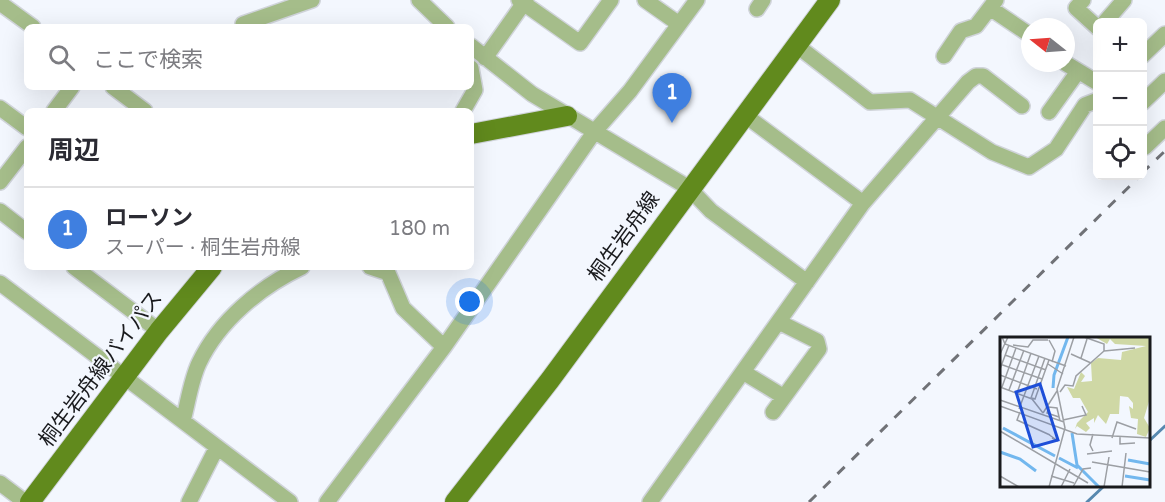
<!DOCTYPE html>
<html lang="ja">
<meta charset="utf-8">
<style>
:root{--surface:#fff;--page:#f2f2f3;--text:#2b2b33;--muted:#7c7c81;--line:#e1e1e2;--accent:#0b8043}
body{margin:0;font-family:"Varela Round","Noto Sans JP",sans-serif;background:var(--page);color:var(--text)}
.controls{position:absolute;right:18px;top:18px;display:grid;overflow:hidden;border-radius:9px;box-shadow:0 6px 24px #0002}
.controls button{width:54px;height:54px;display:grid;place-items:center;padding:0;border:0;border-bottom:2px solid var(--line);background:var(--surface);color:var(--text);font:30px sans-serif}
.compass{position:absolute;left:1021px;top:18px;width:54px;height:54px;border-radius:50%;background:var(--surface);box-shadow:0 6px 24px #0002;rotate:287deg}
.you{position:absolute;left:470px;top:302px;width:21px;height:21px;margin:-15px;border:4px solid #fff;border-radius:50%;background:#1a73e8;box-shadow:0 0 0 9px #1a73e833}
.badge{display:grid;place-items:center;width:39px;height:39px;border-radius:50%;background:var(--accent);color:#fff;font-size:20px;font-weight:700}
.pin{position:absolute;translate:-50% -50px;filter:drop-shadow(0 2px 3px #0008)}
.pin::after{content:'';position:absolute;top:32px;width:21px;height:18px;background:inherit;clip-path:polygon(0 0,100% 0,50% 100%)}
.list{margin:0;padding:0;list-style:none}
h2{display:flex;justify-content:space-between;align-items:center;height:78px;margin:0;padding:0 24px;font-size:26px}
h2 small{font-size:20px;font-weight:400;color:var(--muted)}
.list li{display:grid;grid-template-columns:39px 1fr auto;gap:18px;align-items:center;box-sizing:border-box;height:84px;padding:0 24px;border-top:2px solid var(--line)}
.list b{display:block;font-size:22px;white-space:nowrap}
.list p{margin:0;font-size:20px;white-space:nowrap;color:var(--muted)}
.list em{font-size:20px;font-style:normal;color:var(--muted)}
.icon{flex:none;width:33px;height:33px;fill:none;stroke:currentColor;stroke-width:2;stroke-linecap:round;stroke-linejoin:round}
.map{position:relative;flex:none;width:1165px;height:502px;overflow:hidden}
.search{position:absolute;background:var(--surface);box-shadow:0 6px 24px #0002;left:24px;top:24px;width:450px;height:66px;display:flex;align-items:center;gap:15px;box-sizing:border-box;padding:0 21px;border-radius:9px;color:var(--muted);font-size:22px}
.panel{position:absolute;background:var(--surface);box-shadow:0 6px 24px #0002;left:24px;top:108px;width:450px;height:162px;border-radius:9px}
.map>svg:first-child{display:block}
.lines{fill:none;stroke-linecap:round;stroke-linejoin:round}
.stream{stroke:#5788af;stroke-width:3}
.minor-casing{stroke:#d0d4da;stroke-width:18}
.major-casing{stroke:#d0d4da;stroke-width:22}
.minor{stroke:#a5bd8a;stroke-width:15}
.major{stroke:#618a1d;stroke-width:20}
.rail{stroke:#707277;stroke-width:3;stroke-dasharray:10 10;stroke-linecap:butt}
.labels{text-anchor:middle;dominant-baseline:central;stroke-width:4.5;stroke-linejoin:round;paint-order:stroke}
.street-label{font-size:21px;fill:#191a1d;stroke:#f3f7fe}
.inset-river{fill:none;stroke:#72b7ee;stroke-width:3}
.inset-road{fill:none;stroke:#9c9fa4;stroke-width:1.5}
.view{fill:#1d4ed8;fill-opacity:0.15;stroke:#1d4ed8;stroke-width:3}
.inset-edge{fill:none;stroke:#191a1d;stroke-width:3}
</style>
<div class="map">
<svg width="1165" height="502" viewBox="0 0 1165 502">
<rect width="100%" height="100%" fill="#f3f7fe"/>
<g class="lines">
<!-- stream -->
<path class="stream" d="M1148 442 1165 426
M1087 502 1104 486"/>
<!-- minor casing -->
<g class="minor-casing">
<path id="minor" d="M419 0 447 27
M519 0 580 43 611 0
M645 0 679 24
M1083 0 1076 8 1098 28
M0 3 33 27
M990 8 1030 35
M757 9 763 0
M1105 22 1124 0
M243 24 312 0
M796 45 870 102 910 100 992 152 1029 167 1056 149 1085 105 1098 100
M471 46 532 94 689 188 711 211 807 282
M944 56 961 31 976 26 996 0
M1142 56 1165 34
M485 58 526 0
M1065 63 1098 83
M113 87 145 111
M1142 103 1165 81
M0 108 27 128
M54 111 72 87
M463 111 475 90 471 68
M1049 112 1077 73
M746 116 863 203
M1142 145 1145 147 1165 128
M0 182 27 147
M0 211 27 232
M74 267 159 331
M370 267 388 273
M388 273 403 308 444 347
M0 283 290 502
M743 372 784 397
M773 412 819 349 817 341 779 322
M183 421C188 402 191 380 199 363 219 321 260 287 302 267
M0 483 25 502
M189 502 217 447
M327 502 444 347 595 131 630 91 697 0
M650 502 863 203 968 82 976 76H983L1022 106"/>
</g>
<!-- major casing -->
<g class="major-casing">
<path id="major" d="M471 134 567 116
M30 502 159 331 212 267
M455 502 550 380 830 0"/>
</g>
<!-- minor -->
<use href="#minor" class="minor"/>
<!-- major -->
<use href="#major" class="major"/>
<!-- rail -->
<path class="rail" d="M1142 173 1165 151
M809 502 1140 176"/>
</g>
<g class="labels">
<!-- street labels -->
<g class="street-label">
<text transform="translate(624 237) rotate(-54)">桐生岩舟線</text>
<text transform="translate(101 369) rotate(-53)">桐生岩舟線バイパス</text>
</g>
</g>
<!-- overview -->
<g transform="translate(1000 337)">
<rect width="150" height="150" fill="#f3f7fe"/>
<path d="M95 0H150V61L144 81 150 91 146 100 137 97 138 82 131 81 129 69 133 72V66L128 60 120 59 119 77H110L106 87 98 78 94 86V81L86 86 90 91 86 95 77 89 75 92 77 86 88 75 80 61H73L67 50 74 52 81 35 85 39 81 45 92 44 91 26 98 21 121 23 122 15 146 9 115 7 110 2 107 7Z" fill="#cfd8a5"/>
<path class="inset-river" d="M53 51 54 38 68 0M3 91 55 119M72 96 77 128 99 150M0 115 20 122 36 134M59 121 78 131M128 123 150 127M125 139 150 143"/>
<path class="inset-road" d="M2 0 5 7 66 29M49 3 55 14 52 25M13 8 28 10 33 3H48M104 14 135 11M0 17 8 0M71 17 91 26M5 18 46 33M81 21 87 2M0 27 42 42M48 27 63 37M0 32 9 8M0 38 37 52M0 50 32 62 43 76M2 50 16 11M9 53 24 13M60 55 65 48 73 49 76 39 104 14V7L84 0M17 56 31 16M31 61 45 21M32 61 35 62 49 23M0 63 64 85M0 69 77 97 150 101M19 72 39 19M20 75 17 83 50 98M43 76 57 54M59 80 47 76 49 70 57 71 60 84M63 83 86 78 82 69M0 94 88 146M48 97 58 104 52 101M93 97 90 108 93 114M120 99V107L135 106M112 101 117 85 136 92M87 117 112 114M92 125 150 135M0 139 19 150M51 139 74 146M49 150 65 91 57 52 74 0M61 150 70 132M73 150 83 132 91 131M104 150 109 120M122 150 126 116"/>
<path class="view" d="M40 47 58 103 33 110 16 55Z"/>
<rect width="150" height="150" class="inset-edge"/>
</g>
</svg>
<div class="controls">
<button>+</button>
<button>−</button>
<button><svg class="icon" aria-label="locate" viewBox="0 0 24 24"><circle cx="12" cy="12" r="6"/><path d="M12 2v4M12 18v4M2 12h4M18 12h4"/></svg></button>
</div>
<svg class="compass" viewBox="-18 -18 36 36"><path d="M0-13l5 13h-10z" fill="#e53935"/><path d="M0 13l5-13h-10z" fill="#7c7c81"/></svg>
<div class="you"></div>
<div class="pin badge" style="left:672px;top:123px;background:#3f7fe0">1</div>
<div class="search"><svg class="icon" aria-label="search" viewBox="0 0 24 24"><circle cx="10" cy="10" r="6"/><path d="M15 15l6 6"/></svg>ここで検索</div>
<section class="panel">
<h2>周辺<small></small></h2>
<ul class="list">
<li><span class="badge" style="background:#3f7fe0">1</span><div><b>ローソン</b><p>スーパー · 桐生岩舟線</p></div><em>180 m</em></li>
</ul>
</section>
</div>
